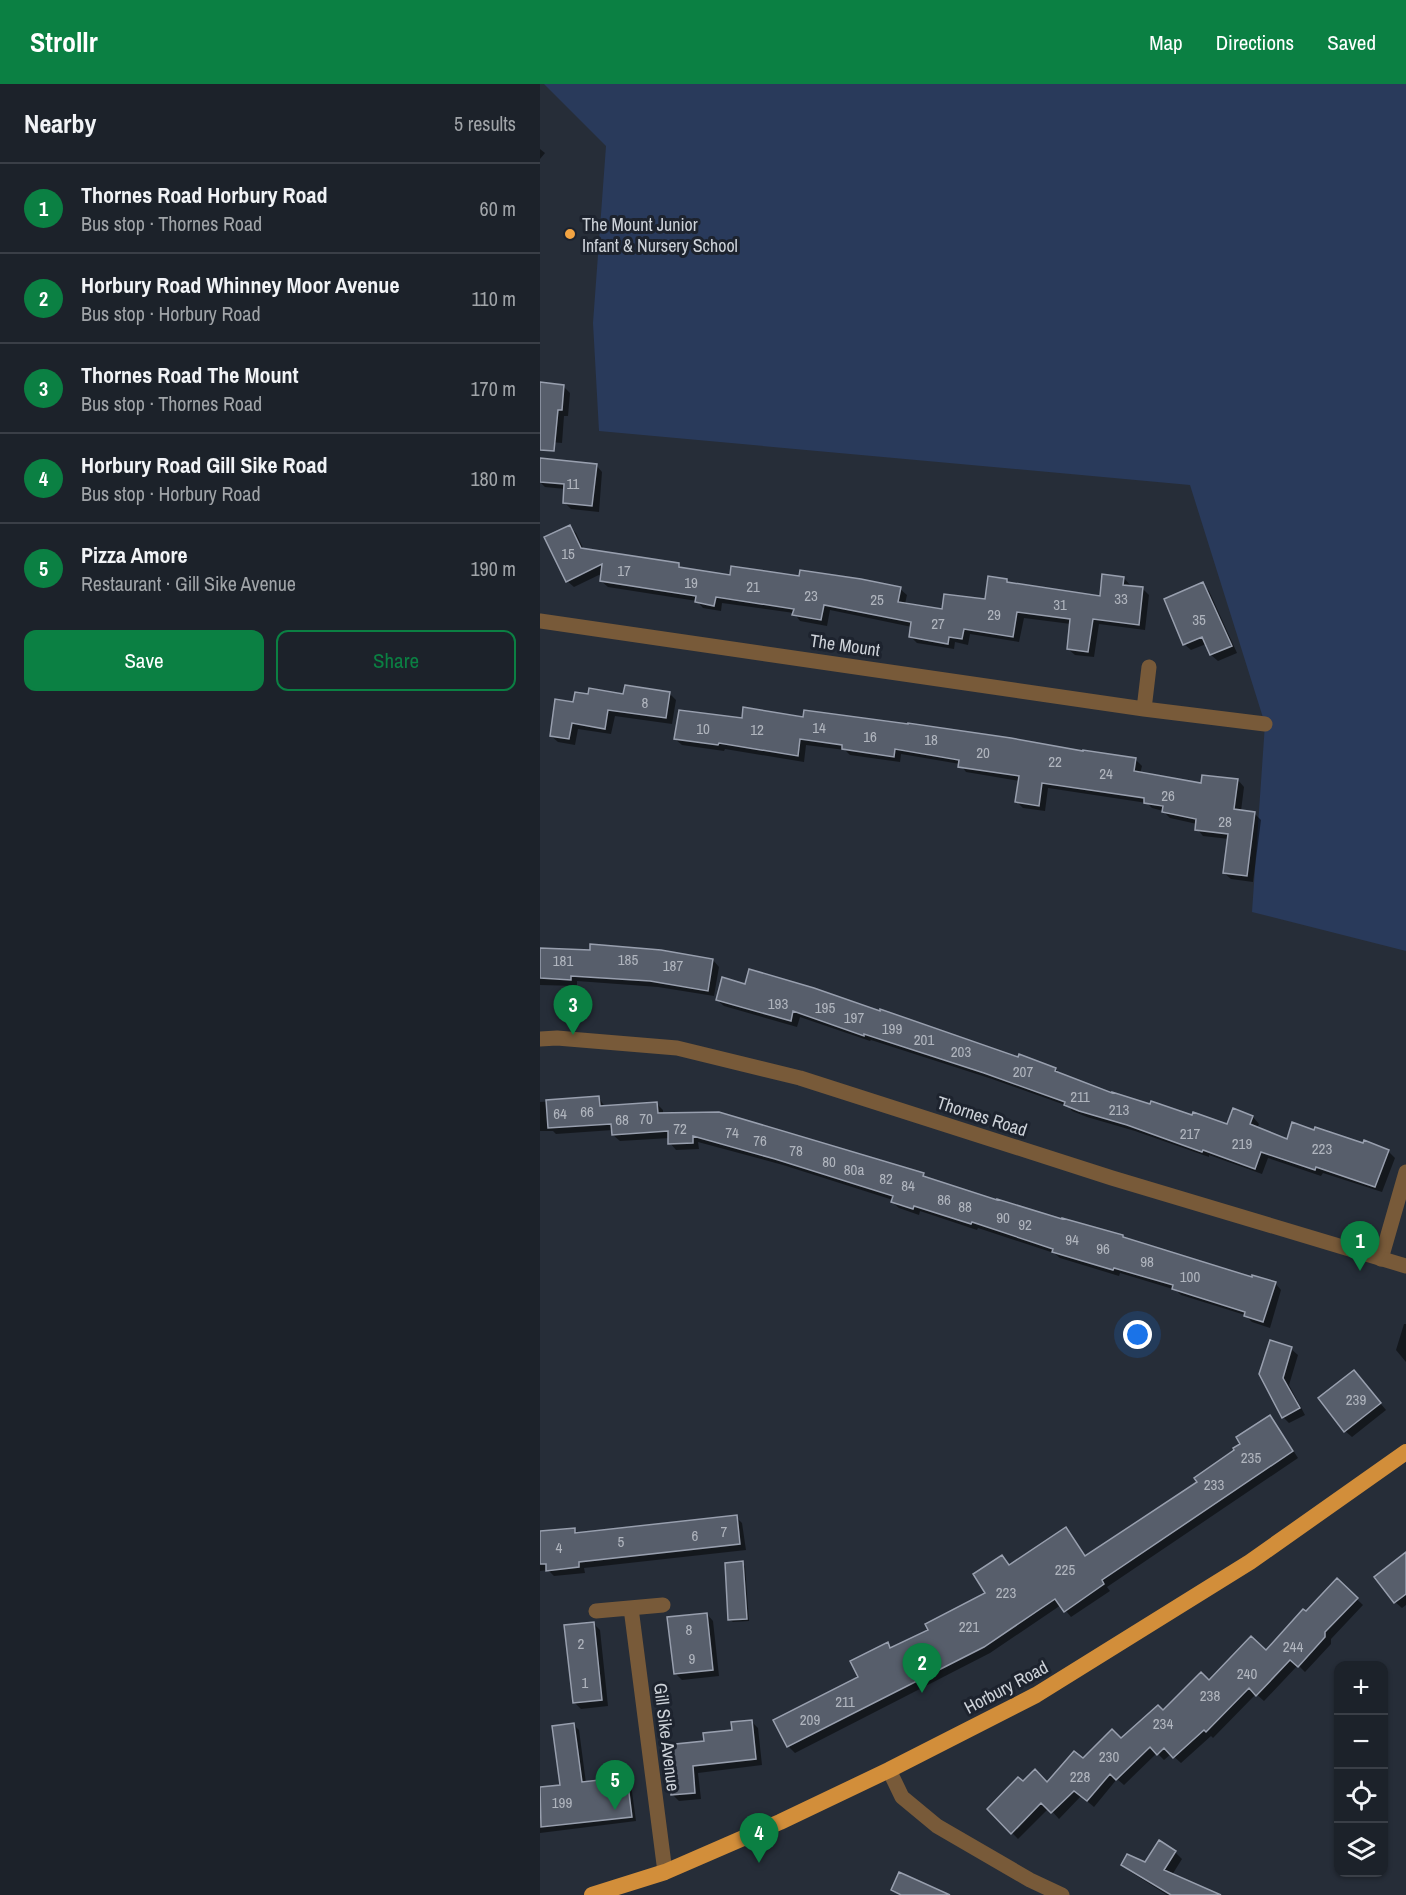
<!DOCTYPE html>
<meta charset="utf-8">
<style>
:root{--surface:#1c222a;--page:#252a32;--text:#f1f3f6;--muted:#a0a4a8;--line:#3a3f47;--accent:#0b8043}
body{margin:0;font-family:"Archivo Narrow",sans-serif;background:var(--page);color:var(--text)}
.controls{position:absolute;right:18px;bottom:18px;display:grid;overflow:hidden;border-radius:12px;box-shadow:0 2px 4px #0004}
.controls button{width:54px;height:54px;display:grid;place-items:center;padding:0;border:0;border-bottom:2px solid var(--line);background:var(--surface);color:var(--text);font:30px sans-serif}
.you{position:absolute;left:598px;top:1251px;width:21px;height:21px;margin:-15px;border:4px solid #fff;border-radius:50%;background:#1a73e8;box-shadow:0 0 0 9px #1a73e833}
.badge{display:grid;place-items:center;width:39px;height:39px;border-radius:50%;background:var(--accent);color:#fff;font-size:20px;font-weight:700}
.pin{position:absolute;translate:-50% -50px;filter:drop-shadow(0 2px 3px #0008)}
.pin::after{content:'';position:absolute;top:32px;width:21px;height:18px;background:inherit;clip-path:polygon(0 0,100% 0,50% 100%)}
.list{margin:0;padding:0;list-style:none}
h2{display:flex;justify-content:space-between;align-items:center;height:78px;margin:0;padding:0 24px;font-size:26px}
h2 small{font-size:20px;font-weight:400;color:var(--muted)}
.list li{display:grid;grid-template-columns:39px 1fr auto;gap:18px;align-items:center;box-sizing:border-box;height:90px;padding:0 24px;border-top:2px solid var(--line)}
.list b{display:block;font-size:22px;white-space:nowrap}
.list p{margin:0;font-size:20px;white-space:nowrap;color:var(--muted)}
.list em{font-size:20px;font-style:normal;color:var(--muted)}
.actions{display:flex;gap:12px;padding:18px 24px}
.actions a{flex:1;padding:14px 0;border:2px solid var(--accent);border-radius:12px;text-align:center;font-size:21px;color:var(--accent)}
.actions .main{background:var(--accent);color:#fff}
.icon{flex:none;width:33px;height:33px;fill:none;stroke:currentColor;stroke-width:2;stroke-linecap:round;stroke-linejoin:round}
.map{position:relative;flex:none;width:866px;height:1811px;overflow:hidden}
header{display:flex;align-items:center;gap:36px;box-sizing:border-box;height:84px;padding:0 30px;background:var(--accent);color:#fff}
header strong{font-size:28px}
nav{display:flex;gap:33px;margin-inline-start:auto;font-size:21px}
main{display:flex}
aside{flex:1;background:var(--surface)}
.map>svg:first-child{display:block}
.green{fill:#293a5b}
.shadow{fill:#0007}
.building{fill:#575e6b;stroke:#989fae;stroke-width:1.5}
.lines{fill:none;stroke-linecap:round;stroke-linejoin:round}
.minor{stroke:#785a39;stroke-width:15}
.tertiary{stroke:#785a39;stroke-width:15}
.trunk{stroke:#d28e3a;stroke-width:16}
.poi-dot{fill:#f3a442;stroke:#1d232e;stroke-width:2}
.labels{text-anchor:middle;dominant-baseline:central;stroke-width:6;stroke-linejoin:round;paint-order:stroke}
.number-label{font-size:15px;fill:#b0b5be}
.poi-label{font-size:18px;fill:#cdd2d9;stroke:#1d232e;text-anchor:start}
.street-label{font-size:18px;fill:#cdd2d9;stroke:#1d232e}
</style>
<header>
<strong>Strollr</strong>
<nav><a>Map</a><a>Directions</a><a>Saved</a></nav>
</header>
<main>
<aside>
<h2>Nearby<small>5 results</small></h2>
<ul class="list">
<li><span class="badge">1</span><div><b>Thornes Road Horbury Road</b><p>Bus stop · Thornes Road</p></div><em>60 m</em></li>
<li><span class="badge">2</span><div><b>Horbury Road Whinney Moor Avenue</b><p>Bus stop · Horbury Road</p></div><em>110 m</em></li>
<li><span class="badge">3</span><div><b>Thornes Road The Mount</b><p>Bus stop · Thornes Road</p></div><em>170 m</em></li>
<li><span class="badge">4</span><div><b>Horbury Road Gill Sike Road</b><p>Bus stop · Horbury Road</p></div><em>180 m</em></li>
<li><span class="badge">5</span><div><b>Pizza Amore</b><p>Restaurant · Gill Sike Avenue</p></div><em>190 m</em></li>
</ul>
<div class="actions"><a class="main">Save</a><a>Share</a></div>
</aside>
<div class="map">
<svg width="866" height="1811" viewBox="0 0 866 1811">
<rect width="100%" height="100%" fill="#262d38"/>
<!-- green -->
<path class="green" d="M4 0H866V867L712 828 725 640 650 401 59 347 53 239 66 62Z"/>
<!-- shadow -->
<path class="shadow" d="M0 65 5 69 0 75Z
M0 300 23 302 30 309 28 332H24L22 359 0 357Z
M56 381 62 388 59 428 31 425 24 418 25 405 5 403 0 398V382Z
M29 442 36 449 44 466 139 481 143 485 191 493 360 505 367 511 365 520 403 527 446 516 466 497 470 500 561 513 584 494 590 501V503L603 505 609 511 605 546 559 540 554 573 535 571 528 565 531 540 484 534 479 558 430 550 428 561 415 558 414 565 377 559 371 553 372 543 290 526 287 542 260 537 254 529 182 519 181 527 163 524 157 517 68 503 61 497 63 489 34 503 27 497Z
M662 500 669 507 697 569 678 577 671 571 666 560 651 566 644 560Z
M129 609 136 616 132 640 75 632 71 650 38 645 35 661 18 658 11 652 35 620 49 612Z
M264 635 595 675 602 682 600 690 662 701 698 696 704 703 701 727 714 729 721 736 713 798 691 795 684 789 689 755 663 752 657 745V740L630 734 623 727 612 724 607 719 508 704 505 727 483 724 477 718 480 697 426 688 420 680 361 670 360 678 310 671 305 666 266 661 264 678 185 665 184 667 142 661 135 655 203 636Z
M0 866 173 876 179 883 174 912 118 903 37 897V902L0 901Z
M183 895 515 985 522 991 573 1011 653 1033 688 1041 694 1026 713 1033 719 1040 717 1045 748 1057 848 1067 855 1074 842 1108 783 1089 781 1092 728 1074 722 1090 669 1071V1073L595 1047 547 1033 532 1027 528 1022 452 995 331 956 330 957 260 933 257 943 184 922 177 916Z
M59 1014 65 1023 116 1019 123 1026V1030L383 1091 388 1096 713 1195 735 1199 741 1206 730 1244 712 1238 705 1231 641 1211 636 1206 580 1189 579 1192 520 1174 514 1169 438 1144 437 1146 380 1127 379 1131 359 1124 352 1118 353 1116 243 1081 158 1058 159 1065 136 1066 130 1059V1054L80 1057 73 1051V1046L16 1050 13 1047H0V1018Z
M864 1240H866V1278L856 1266Z
M731 1258 751 1265 758 1271 749 1301 765 1331 749 1339 743 1333Z
M814 1288 846 1326 812 1353 805 1347Z
M729 1333 736 1340 758 1374 567 1503 570 1507 531 1533 521 1521 450 1569 255 1669 248 1662 320 1594 347 1560 352 1564 390 1547 448 1510 462 1473 470 1482 526 1445 546 1473 659 1399 697 1367Z
M196 1433 202 1439 206 1466 44 1484 45 1489 14 1492 8 1486 0 1487V1449L34 1445 39 1450Z
M866 1470V1521L862 1524 855 1518Z
M202 1479 205 1482 209 1537 193 1538 190 1536Z
M797 1496 823 1521 791 1555V1560L765 1588 758 1581 724 1617 716 1610 673 1654 671 1652 641 1679 631 1670 624 1676 617 1669 584 1701 577 1695 554 1723 541 1712 519 1735 509 1724 478 1755 449 1725 483 1699 507 1700 543 1676 581 1656 669 1598 726 1568Z
M167 1530 173 1537 179 1592 142 1596 135 1589Z
M53 1539 60 1546 68 1622 41 1625 34 1618Z
M211 1637 218 1644 222 1681 158 1689 161 1715 139 1717 132 1710 166 1658 193 1647Z
M34 1641 39 1646 46 1699 86 1695 91 1700 96 1737 0 1749V1705L22 1702Z
M635 1768 642 1775 632 1791 677 1811H627L589 1787 583 1780H606Z"/>
<!-- building -->
<path class="building" d="M0 298 24 301 22 326H18L14 367 0 366Z
M0 374 57 380 52 422 23 419 24 400 0 398Z
M30 441 41 464 139 479V483L190 491 191 482 259 492 260 486 321 495 361 503 358 518 402 525 404 510 445 515 448 492 467 495V498L560 512 562 490 584 493 583 501 603 503 599 541 553 535 548 568 527 565 530 535 477 528 473 553 424 545 422 555 409 553 408 560 369 553 371 538 284 521 281 536 252 531 254 525 176 513 174 522 155 518 156 512 60 497 62 480 26 498 4 453Z
M663 498 692 562 670 571 662 553 643 561 624 515Z
M85 601 130 608 126 634 68 626 65 645 32 639 29 655 10 652 15 615 33 618 35 608 48 610 49 604 83 610Z
M203 623 263 633 264 626 368 640V639L471 654 543 667V666L596 674 594 687 661 699 662 691 698 695 694 725 715 728 707 792 683 789 688 750 655 746 656 735 622 728 623 722 604 719V714L502 699 499 722 475 718 479 692 418 683 419 676 355 665 354 673 302 665V661L260 655 258 672 179 659 178 661 134 655 139 626 202 634Z
M50 860 121 866 173 875 168 907 110 897 31 892V896L0 894V864L50 866Z
M209 885 274 904 340 927V925L478 973 479 970 516 984 515 987 572 1009V1008L610 1020 611 1017 652 1031 653 1028 687 1040 693 1024 713 1032 710 1040 747 1055 752 1038 774 1046 775 1043 823 1059 824 1056 849 1066 835 1103 776 1083 775 1086 721 1068 715 1085 663 1066 662 1068 587 1041 539 1027 524 1021 525 1018 444 989 324 950V952L253 927 251 937 176 916 182 893 205 900Z
M59 1012 60 1022 117 1018 118 1029 179 1028 384 1089 383 1092 457 1116V1115L522 1135V1134L583 1151V1153L712 1193V1191L736 1198 723 1238 704 1232 705 1228 632 1205 633 1201 574 1184 573 1186 512 1168 513 1165 432 1138 431 1140 374 1122 373 1125 351 1118 353 1112 235 1075 153 1052V1059L128 1060V1047L72 1051 71 1040 8 1044 6 1016Z
M730 1256 752 1263 743 1294 760 1324 742 1334 719 1290Z
M814 1286 841 1319 804 1348 778 1314Z
M730 1331 753 1367 562 1496 564 1500 524 1528 515 1515 444 1563 247 1663 233 1636 318 1593 310 1577 348 1558 350 1564 388 1546 385 1540 445 1509 433 1490 462 1471 469 1481 526 1443 545 1472 657 1398 654 1394 694 1366 693 1364 700 1360 696 1353Z
M197 1431 200 1460 39 1478V1483L6 1487V1480H0V1447L35 1444V1449Z
M866 1468V1510L854 1519 834 1493Z
M203 1477 207 1535 188 1536 185 1479Z
M797 1494 818 1514 785 1548V1553L758 1583 750 1576 716 1612 709 1604 666 1648 664 1646 633 1674 624 1664 617 1671 610 1663 576 1696 570 1690 547 1717 534 1707 511 1729 501 1719 471 1750 447 1725 478 1693 483 1697 495 1685 507 1698 534 1667 543 1674 572 1645 581 1654 618 1621 623 1626 661 1588 669 1596 711 1552 726 1566 763 1525 766 1527Z
M167 1529 173 1586 134 1590 127 1533Z
M54 1538 62 1616 33 1619 24 1541Z
M212 1636 216 1675 153 1682 155 1709 131 1711 126 1661 164 1657 163 1649 192 1646 191 1638Z
M34 1639 42 1698 87 1693 92 1733 1 1743 0 1703 20 1701 12 1642Z
M619 1756 636 1767 624 1786 681 1811H631L581 1781 587 1770 605 1778Z
M359 1788 368 1792 410 1811H361L351 1806Z"/>
<g class="lines">
<!-- minor -->
<path class="minor" d="M0 537 604 625 725 640
M604 625 609 583
M841 1175 866 1088
M91 1524 125 1788
M56 1527 123 1521
M349 1686 362 1713 397 1742 490 1796 522 1811"/>
<!-- tertiary -->
<path class="tertiary" d="M0 955 17 954 137 964 260 994 572 1094 866 1182"/>
<!-- trunk -->
<path class="trunk" d="M52 1811 125 1788 240 1738 349 1686 496 1611 710 1478 866 1368"/>
</g>
<!-- markers -->
<circle class="poi-dot" cx="30" cy="150" r="6"/>
<g class="labels">
<!-- number labels -->
<g class="number-label">
<text x="33" y="399">11</text>
<text x="28" y="469">15</text>
<text x="84" y="486">17</text>
<text x="151" y="498">19</text>
<text x="213" y="502">21</text>
<text x="271" y="511">23</text>
<text x="581" y="514">33</text>
<text x="337" y="515">25</text>
<text x="520" y="520">31</text>
<text x="454" y="530">29</text>
<text x="659" y="535">35</text>
<text x="398" y="539">27</text>
<text x="105" y="618">8</text>
<text x="279" y="643">14</text>
<text x="163" y="644">10</text>
<text x="217" y="645">12</text>
<text x="330" y="652">16</text>
<text x="391" y="655">18</text>
<text x="443" y="668">20</text>
<text x="515" y="677">22</text>
<text x="566" y="689">24</text>
<text x="628" y="711">26</text>
<text x="685" y="737">28</text>
<text x="88" y="875">185</text>
<text x="23" y="876">181</text>
<text x="133" y="881">187</text>
<text x="238" y="919">193</text>
<text x="285" y="923">195</text>
<text x="314" y="933">197</text>
<text x="352" y="944">199</text>
<text x="384" y="955">201</text>
<text x="421" y="967">203</text>
<text x="483" y="987">207</text>
<text x="540" y="1012">211</text>
<text x="579" y="1025">213</text>
<text x="47" y="1027">66</text>
<text x="20" y="1029">64</text>
<text x="106" y="1034">70</text>
<text x="82" y="1035">68</text>
<text x="140" y="1044">72</text>
<text x="192" y="1048">74</text>
<text x="650" y="1049">217</text>
<text x="220" y="1056">76</text>
<text x="702" y="1059">219</text>
<text x="782" y="1064">223</text>
<text x="256" y="1066">78</text>
<text x="289" y="1077">80</text>
<text x="314" y="1085">80a</text>
<text x="346" y="1094">82</text>
<text x="368" y="1101">84</text>
<text x="404" y="1115">86</text>
<text x="425" y="1122">88</text>
<text x="463" y="1133">90</text>
<text x="485" y="1140">92</text>
<text x="532" y="1155">94</text>
<text x="563" y="1164">96</text>
<text x="607" y="1177">98</text>
<text x="650" y="1192">100</text>
<text x="816" y="1315">239</text>
<text x="711" y="1373">235</text>
<text x="674" y="1400">233</text>
<text x="184" y="1447">7</text>
<text x="155" y="1451">6</text>
<text x="81" y="1457">5</text>
<text x="19" y="1463">4</text>
<text x="525" y="1485">225</text>
<text x="466" y="1508">223</text>
<text x="429" y="1542">221</text>
<text x="149" y="1545">8</text>
<text x="41" y="1559">2</text>
<text x="753" y="1562">244</text>
<text x="152" y="1574">9</text>
<text x="707" y="1589">240</text>
<text x="45" y="1598">1</text>
<text x="670" y="1611">238</text>
<text x="305" y="1617">211</text>
<text x="270" y="1635">209</text>
<text x="623" y="1639">234</text>
<text x="569" y="1672">230</text>
<text x="540" y="1692">228</text>
<text x="22" y="1718">199</text>
</g>
<!-- poi labels -->
<g class="poi-label">
<text x="42" y="140">The Mount Junior<tspan x="42" dy="21">Infant &amp; Nursery School</tspan></text>
</g>
<!-- street labels -->
<g class="street-label">
<text transform="translate(305 561) rotate(8)">The Mount</text>
<text transform="translate(442 1032) rotate(18)">Thornes Road</text>
<text transform="translate(466 1603) rotate(-28)">Horbury Road</text>
<text transform="translate(127 1653) rotate(83)">Gill Sike Avenue</text>
</g>
</g>
</svg>
<div class="controls">
<button>+</button>
<button>−</button>
<button><svg class="icon" aria-label="locate" viewBox="0 0 24 24"><circle cx="12" cy="12" r="6"/><path d="M12 2v4M12 18v4M2 12h4M18 12h4"/></svg></button>
<button><svg class="icon" aria-label="layers" viewBox="0 0 24 24"><path d="M12 4l9 5-9 5-9-5zM3 14l9 5 9-5"/></svg></button>
</div>
<div class="you"></div>
<div class="pin badge" style="left:820px;top:1187px">1</div>
<div class="pin badge" style="left:382px;top:1609px">2</div>
<div class="pin badge" style="left:33px;top:951px">3</div>
<div class="pin badge" style="left:219px;top:1779px">4</div>
<div class="pin badge" style="left:75px;top:1726px">5</div>
</div>
</main>
